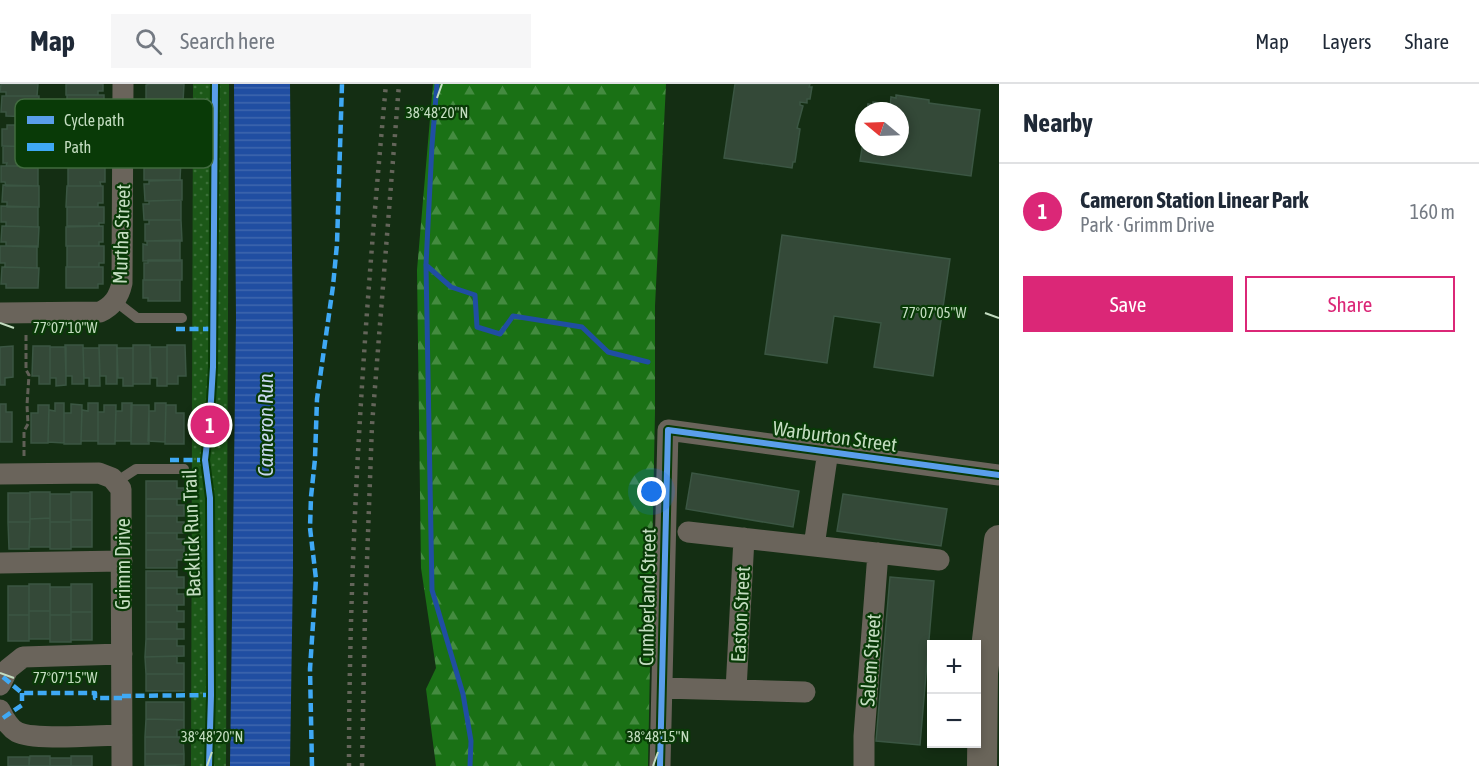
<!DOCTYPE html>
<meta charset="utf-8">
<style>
:root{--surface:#fff;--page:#f6f6f7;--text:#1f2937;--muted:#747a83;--line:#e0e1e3;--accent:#db2777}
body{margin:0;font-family:"Asap Condensed",sans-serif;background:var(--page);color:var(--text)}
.controls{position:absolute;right:18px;bottom:18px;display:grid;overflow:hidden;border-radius:0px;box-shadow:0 3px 9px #0003}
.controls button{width:54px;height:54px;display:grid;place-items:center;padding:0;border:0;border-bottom:2px solid var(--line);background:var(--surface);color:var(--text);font:30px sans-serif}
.compass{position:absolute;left:855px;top:18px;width:54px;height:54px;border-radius:50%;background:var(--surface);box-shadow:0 3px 9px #0003;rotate:289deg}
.you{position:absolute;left:652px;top:408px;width:21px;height:21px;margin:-15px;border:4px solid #fff;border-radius:50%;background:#1a73e8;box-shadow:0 0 0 9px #1a73e833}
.badge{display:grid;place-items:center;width:39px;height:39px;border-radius:50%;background:var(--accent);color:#fff;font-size:20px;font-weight:700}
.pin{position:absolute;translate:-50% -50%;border:3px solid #fff;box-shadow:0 2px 6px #0006}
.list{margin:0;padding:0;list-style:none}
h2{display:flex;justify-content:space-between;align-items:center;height:78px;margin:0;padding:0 24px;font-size:26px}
h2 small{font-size:20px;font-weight:400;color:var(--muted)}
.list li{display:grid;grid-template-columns:39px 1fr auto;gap:18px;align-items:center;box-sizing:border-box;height:96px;padding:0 24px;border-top:2px solid var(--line)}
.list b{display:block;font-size:22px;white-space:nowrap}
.list p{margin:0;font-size:20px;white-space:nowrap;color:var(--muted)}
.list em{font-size:20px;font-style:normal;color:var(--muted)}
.actions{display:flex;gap:12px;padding:18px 24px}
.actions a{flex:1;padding:14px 0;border:2px solid var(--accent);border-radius:0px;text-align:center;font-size:21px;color:var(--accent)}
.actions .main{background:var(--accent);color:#fff}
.icon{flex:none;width:33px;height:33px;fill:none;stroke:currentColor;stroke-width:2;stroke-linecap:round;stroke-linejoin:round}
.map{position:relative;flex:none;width:999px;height:682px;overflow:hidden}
header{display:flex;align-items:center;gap:36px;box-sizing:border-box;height:84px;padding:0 30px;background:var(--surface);border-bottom:2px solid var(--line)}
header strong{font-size:28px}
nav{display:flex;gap:33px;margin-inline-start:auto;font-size:21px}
.search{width:420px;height:54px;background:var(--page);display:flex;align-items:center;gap:15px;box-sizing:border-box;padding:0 21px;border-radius:0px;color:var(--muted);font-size:22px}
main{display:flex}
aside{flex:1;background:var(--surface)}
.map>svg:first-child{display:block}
.forest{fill:url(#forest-firs)}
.park{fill:url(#park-dots)}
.water{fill:url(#water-rules)}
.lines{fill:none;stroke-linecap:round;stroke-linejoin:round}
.stream{stroke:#204ea2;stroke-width:5}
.building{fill:#344938;stroke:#3b5643;stroke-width:1.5}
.path{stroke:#616057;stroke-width:3;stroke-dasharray:6 3;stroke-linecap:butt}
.service{stroke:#6a645b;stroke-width:10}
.minor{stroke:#6a645b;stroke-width:21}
.secondary{stroke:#6a655a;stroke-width:30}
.rail{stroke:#64655a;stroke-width:4.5;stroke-dasharray:3 6;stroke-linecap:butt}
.quiet{stroke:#3fa9f5;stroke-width:4.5;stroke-dasharray:9 4.5;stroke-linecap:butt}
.cycleway-casing{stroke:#093a07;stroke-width:10}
.cycleway{stroke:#5a9eea;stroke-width:6}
.ticks{fill:none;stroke:#c4ddc1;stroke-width:2}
.labels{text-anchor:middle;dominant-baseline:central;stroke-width:4.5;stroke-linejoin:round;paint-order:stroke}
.street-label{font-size:20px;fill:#c4ddc1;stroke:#093a07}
.water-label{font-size:21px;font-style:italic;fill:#cad8f1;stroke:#093a07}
.key{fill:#093a07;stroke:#416b3f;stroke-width:1.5}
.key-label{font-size:16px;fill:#c4ddc1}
.ticks-label{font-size:15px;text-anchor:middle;fill:#c4ddc1;stroke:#093a07;stroke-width:4.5;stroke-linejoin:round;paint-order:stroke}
</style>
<header>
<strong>Map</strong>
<div class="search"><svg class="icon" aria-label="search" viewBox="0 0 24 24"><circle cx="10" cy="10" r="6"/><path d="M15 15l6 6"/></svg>Search here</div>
<nav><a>Map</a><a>Layers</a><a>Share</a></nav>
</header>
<main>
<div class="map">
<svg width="999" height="682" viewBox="0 0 999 682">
<defs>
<pattern id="forest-firs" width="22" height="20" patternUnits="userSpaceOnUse" patternTransform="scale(1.5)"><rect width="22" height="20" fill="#1a7115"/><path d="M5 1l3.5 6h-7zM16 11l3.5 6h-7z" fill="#448b40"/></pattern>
<pattern id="park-dots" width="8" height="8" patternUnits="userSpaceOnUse" patternTransform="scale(1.5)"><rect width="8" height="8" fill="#1c5818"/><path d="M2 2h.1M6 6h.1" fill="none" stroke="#3b7038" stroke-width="1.8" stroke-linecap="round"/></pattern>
<pattern id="water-rules" width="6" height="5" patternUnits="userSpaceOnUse" patternTransform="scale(1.5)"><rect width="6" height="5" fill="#204ea2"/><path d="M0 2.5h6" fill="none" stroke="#3f67ad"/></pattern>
</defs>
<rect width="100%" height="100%" fill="#142e13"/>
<!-- forest -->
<path class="forest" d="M433 0H666L655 222V328L648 682H436L426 605 436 584 421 484 417 186Z"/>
<!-- park -->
<path class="park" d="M193 0H229L226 682H191Z"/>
<!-- water -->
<path class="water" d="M234 0H290L293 258V484L290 682H230L236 234Z"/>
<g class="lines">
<!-- stream -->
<path class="stream" d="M437 0 432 61 426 181 432 506 463 610 471 657 470 682
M426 181 451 203 475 211 477 243 500 250 513 232 582 243 608 268 648 278"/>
</g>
<!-- building -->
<path class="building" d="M1 0H38L37 12H6V8H0Z
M66 0H103V7H98V11H66Z
M150 0H184L183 18H146V1Z
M735 0H810L809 3H812L810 15H807V19L800 18V21L803 22 797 44 800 45 795 78H793L792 84 724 74Z
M67 11H104V28H99V32H67Z
M896 11 929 16V19L980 26 971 92 860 77 864 51V63H900V27H867L868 20 873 21V18L887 20V23H890L891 13 896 14Z
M2 12H39L38 33 6 32V28H1Z
M7 41H40L39 63 2 62V45H7Z
M3 62 41 63 40 82H6L7 79H3Z
M148 75H181L180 96H144V79H148Z
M1 82H38V102H6L5 98H1Z
M68 82H105V98H100L101 102H68Z
M182 96V116L145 117 144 100H149V97Z
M3 101 39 102V123H7V118H2Z
M67 102H103V119H98V123H66Z
M181 116V136H144L143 120H149V117Z
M1 122 38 123V143L6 142V138H1Z
M67 123H104V139H99V142H67Z
M149 136H181L182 157H145V140H149Z
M2 142 39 143 38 163 6 162V158H1Z
M103 142V158H99V162H66V143Z
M782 151 950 175 933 292 874 283 881 239 834 232 827 279 765 270Z
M180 156V177H143V160L147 161V157Z
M0 162H37V184L5 183V179H0Z
M67 162H104V179H99V183H67Z
M148 176H182V196H144V179H148Z
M2 183 39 184 38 204H6V200H1Z
M66 183H103V200H98V204H66Z
M143 196H180V217H148V214H143Z
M65 261H83L84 300H72V292H66Z
M99 261H117V300H106V292H100Z
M133 261H150V300H133Z
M167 261H185L186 292H178V300H167Z
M13 262V293L5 294V301H0V263Z
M33 262H50V300H39V292H32Z
M50 263H66V301L56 302V294H50Z
M150 263H167V302H157V294H151Z
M83 264H99L100 302H89V294H84Z
M117 264H133V302H123V294H118Z
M55 319H64V359L48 358 49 326 55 327Z
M88 319H98V357H81L82 326 88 327Z
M122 319H132L131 357H115L116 327H122Z
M155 319H166L165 358 148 357 149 327H155Z
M0 320H6V328H12V358H0Z
M71 320 82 321 81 360H64V329H71Z
M38 321H49L48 359H31V329H38Z
M104 321H116L115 360H98V328H104Z
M131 321H149V360H131Z
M166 321H176V329H184V360H165Z
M692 389 799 407 793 443 686 425Z
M146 397H177V404H184V415H146Z
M30 408H50V434L30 435Z
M71 408H92V436H71Z
M8 409H30V438H8Z
M50 410H71V438H50Z
M843 410 947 425 941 462 837 447Z
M146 415H177V421H184V432H146Z
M146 432H177V438H184V449H146Z
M50 434V463H29L30 435Z
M71 436H92V463H71Z
M8 438H30L29 465H9Z
M50 438H71V465H50Z
M146 449H177V455H184V466H146Z
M146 466H184V476H177V484H146Z
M146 487H177V493H184V504H146Z
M890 493 934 497 920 661 876 657Z
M29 500H50V527H29Z
M71 500H92V528H71Z
M8 502H29V531H8Z
M50 503H71V531H50Z
M146 504H177V510H184V521H146Z
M146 521H177V527H184V538H146Z
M29 527H50V555H29Z
M71 528H92V556H71Z
M8 531H29V557H8Z
M50 531H71V558H50Z
M146 538H177V545H184V555H146Z
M146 555H177V562H184V572L145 573Z
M177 572V579H184V590H146L145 573Z
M146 590H184V607H146Z
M146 618H184V636L146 635Z
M146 635 184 636V646H177V653H145Z
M145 653H183L184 670H145Z
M145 670H184V681L145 682Z
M30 672H50V682H29Z
M71 672H92V682H71Z
M8 673H29V682H8Z
M50 674H71V682H50Z"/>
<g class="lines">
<!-- path -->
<path class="path" d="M24 372V347L28 340 27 321 29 291 26 286V248"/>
<!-- service -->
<path class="service" d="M115 217 137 234H182
M116 398 136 385H184"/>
<!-- minor -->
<path class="minor" d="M0 229 100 228C113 222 119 213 122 199L123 0
M0 390 99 389 112 394 121 405 122 682
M688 448 939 476
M814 462 828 367
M0 479 122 477
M0 601 8 585 23 573 122 570
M662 604 805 608
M736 606 744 454
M0 626C4 634 8 643 17 648 34 657 100 651 122 651
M660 682 668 346 999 391
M864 682V652L878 469"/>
<!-- secondary -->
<path class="secondary" d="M982 682 983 589 999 456"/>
<!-- rail -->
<path class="rail" d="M349 682C349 454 365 227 386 0
M362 682 365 531 372 341 399 0"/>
<!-- quiet -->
<path class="quiet" d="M123 49 216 50
M176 245H213
M170 376H205
M3 593 22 609H95V614H122
M122 612 211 611
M3 634 22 621V609
M312 682 310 585 316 495 310 444 311 413 315 375 317 315 333 202 337 160 342 0"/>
<!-- cycleway casing -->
<g class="cycleway-casing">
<path id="cycleway" d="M209 682 211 611 210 414 205 376 210 333 213 283 215 0
M660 682 668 346 999 391"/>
</g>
<!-- cycleway -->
<use href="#cycleway" class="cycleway"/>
</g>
<!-- ticks -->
<path class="ticks" d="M437 14 442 0M985 229 999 234M0 239 14 244M0 589 14 594M207 682 212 668M653 682 658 668"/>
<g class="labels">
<!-- street labels -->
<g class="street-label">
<text transform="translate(121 150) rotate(-88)">Murtha Street</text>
<text transform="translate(835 352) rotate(8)">Warburton Street</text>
<text transform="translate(191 449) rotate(-92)">Backlick Run Trail</text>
<text transform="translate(122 480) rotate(-90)">Grimm Drive</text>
<text transform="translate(647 513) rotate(-89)">Cumberland Street</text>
<text transform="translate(740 530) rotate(-87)">Easton Street</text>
<text transform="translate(870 576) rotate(-86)">Salem Street</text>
</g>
<!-- water labels -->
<g class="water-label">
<text transform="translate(265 341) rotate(-90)">Cameron Run</text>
</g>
</g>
<!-- legend -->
<rect x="15" y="15" width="198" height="69" rx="9" class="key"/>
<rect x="27" y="32" width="27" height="8" fill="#5a9eea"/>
<rect x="27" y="59" width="27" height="8" fill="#3fa9f5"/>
<g class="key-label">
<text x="64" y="42">Cycle path</text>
<text x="64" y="69">Path</text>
</g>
<g class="ticks-label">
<text x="437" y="34">38°48'20"N</text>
<text x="934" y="234">77°07'05"W</text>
<text x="65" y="249">77°07'10"W</text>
<text x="65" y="599">77°07'15"W</text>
<text x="212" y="658">38°48'20"N</text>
<text x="658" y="658">38°48'15"N</text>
</g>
</svg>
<div class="controls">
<button>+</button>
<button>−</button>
</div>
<svg class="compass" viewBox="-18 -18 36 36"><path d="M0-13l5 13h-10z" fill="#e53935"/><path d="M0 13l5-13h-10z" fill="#747a83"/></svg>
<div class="you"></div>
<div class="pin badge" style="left:210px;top:341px">1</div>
</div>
<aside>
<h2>Nearby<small></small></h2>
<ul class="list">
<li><span class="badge">1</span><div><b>Cameron Station Linear Park</b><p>Park · Grimm Drive</p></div><em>160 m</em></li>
</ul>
<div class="actions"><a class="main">Save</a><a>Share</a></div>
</aside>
</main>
